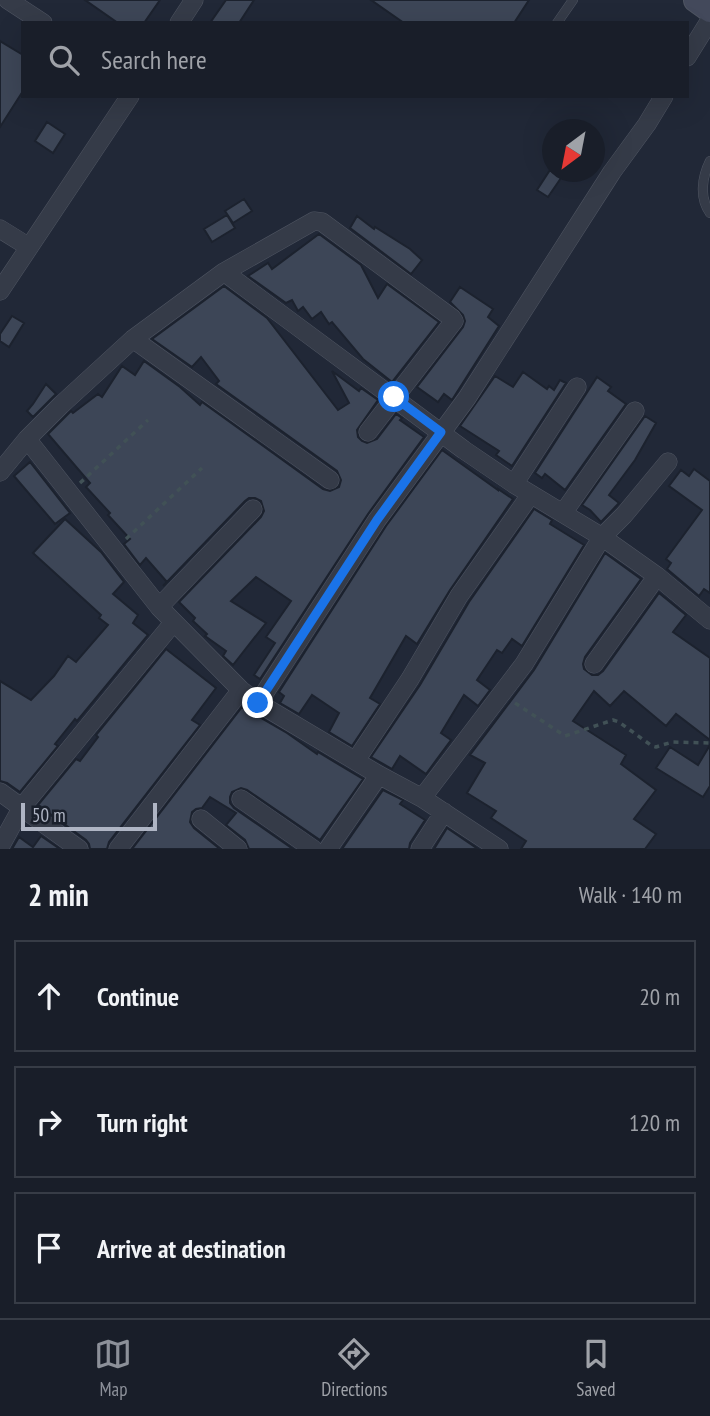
<!DOCTYPE html>
<meta charset="utf-8">
<style>
:root{--surface:#191e29;--page:#222731;--text:#f1f3f6;--muted:#9fa2a8;--line:#373c46;--accent:#8c9099}
body{margin:0;font-family:"PT Sans Narrow",sans-serif;background:var(--page);color:var(--text)}
.compass{position:absolute;left:542px;top:119px;width:63px;height:63px;border-radius:50%;background:var(--surface);box-shadow:0 7px 28px #0002;rotate:212deg}
.scale{position:absolute;left:21px;bottom:18px;width:136px;box-sizing:border-box;padding-left:7px;border:4px solid #afb5c4;border-top:0;font-size:19px;line-height:24px;white-space:nowrap;color:#afb5c4;-webkit-text-stroke:5px #1a202c;paint-order:stroke}
.stop{position:absolute;width:21px;height:21px;margin:-16px;border:5px solid #1a73e8;border-radius:50%;background:#fff}
.stop.end{background:#1a73e8;border-color:#fff;box-shadow:0 2px 7px #0008}
.list{margin:0;padding:0;list-style:none}
h2{display:flex;justify-content:space-between;align-items:center;height:91px;margin:0;padding:0 28px;font-size:30px}
h2 small{font-size:23px;font-weight:400;color:var(--muted)}
.list li{display:grid;grid-template-columns:46px 1fr auto;gap:21px;align-items:center;box-sizing:border-box;height:112px;margin:0 14px 14px;padding:0 14px;border:2px solid var(--line);border-radius:0px}
.list b{display:block;font-size:26px;white-space:nowrap}
.list em{font-size:23px;font-style:normal;color:var(--muted)}
.icon{flex:none;width:38px;height:38px;fill:none;stroke:currentColor;stroke-width:2;stroke-linecap:round;stroke-linejoin:round}
.map{position:relative;flex:none;width:710px;height:849px;overflow:hidden}
.search{position:absolute;background:var(--surface);box-shadow:0 7px 28px #0002;left:21px;right:21px;top:21px;height:77px;display:flex;align-items:center;gap:18px;box-sizing:border-box;padding:0 24px;border-radius:0px;color:var(--muted);font-size:26px}
.sheet{height:469px;background:var(--surface)}
nav{display:flex;justify-content:space-around;align-items:center;box-sizing:border-box;height:98px;border-top:2px solid var(--line);background:var(--surface);font-size:19px;color:var(--muted)}
nav a{display:grid;justify-items:center;gap:4px}
nav .on{color:var(--accent)}
.map>svg:first-child{display:block}
.building{fill:#3d4657;stroke:#1c222e;stroke-width:2}
.lines{fill:none;stroke-linecap:round;stroke-linejoin:round}
.lane-casing{stroke:#4f5562;stroke-width:10}
.street-casing{stroke:#4f5562;stroke-width:19}
.secondary-casing{stroke:#4f5562;stroke-width:26}
.path{stroke:#415156;stroke-width:3.5;stroke-dasharray:5 5;stroke-linecap:butt}
.lane{stroke:#353b48;stroke-width:9}
.street{stroke:#353b48;stroke-width:18}
.secondary{stroke:#43495b;stroke-width:24}
.route{stroke:#1a73e8;stroke-width:9}
</style>
<div class="map">
<svg width="710" height="849" viewBox="0 0 710 849">
<rect width="100%" height="100%" fill="#212837"/>
<!-- building -->
<path class="building" d="M85 0H160L144 23H118Z
M226 0H254L239 23H210Z
M371 0H529L514 23H404Z
M0 41 23 55V91L0 127Z
M47 122 65 134 53 153 35 141Z
M550 170 561 178 548 197 537 190Z
M244 199 252 211 233 223 225 211Z
M227 215 235 228 212 242 204 229Z
M357 216 374 229 375 227 410 249 422 260 411 274 350 228Z
M319 234 361 265 378 298 387 284 439 322 392 382 363 359 332 322 329 324 321 312 312 319 303 307 298 311 292 300 286 303 248 276 268 263 272 269Z
M224 286 267 318 338 410 349 403 332 371 359 391 361 388 378 400 357 430 358 437 362 441 367 443 377 439 396 414 402 418 400 420 424 437 368 514 260 679 254 675 275 643 266 637 291 601 256 577 231 601 266 623 233 665 223 656 226 651 205 636 207 634 193 621 195 618 179 602 261 517 264 511 261 501 255 498H249L245 501 163 586 167 582 146 558 140 565 124 544 130 539 108 515 110 513 86 487 90 483 48 434 71 411 73 413 98 394 102 397 122 366 135 375 144 361 180 387 200 405 202 402 323 489 330 491 339 487 341 480 337 471 216 384 219 381 201 357 192 367 152 339Z
M460 287 493 309 488 317 499 326 452 400 444 394 438 402 417 387 463 327 465 321 463 315 450 302Z
M12 316 24 323 9 347 0 341V334Z
M523 372 547 389 549 386 554 390 560 380 566 383 512 466 496 455 499 451 460 426 495 376 513 387Z
M597 377 611 387 608 391 626 404 565 490 545 474 542 478 535 473Z
M46 384 56 394 33 417 27 411 33 404Z
M645 416 656 423 635 460 609 495 619 503 601 522 590 510 582 505Z
M442 450 498 490V489L513 499 450 590 417 644 406 636 370 698 380 704 352 746 329 732 339 713 312 695 299 714 280 703 284 696 279 692 386 526Z
M30 462 70 513 55 524 14 476Z
M694 469 710 481V593L704 589 699 596 667 569 671 563 666 559 702 510 669 486 681 470 689 476Z
M534 509 552 520 550 524 584 545 522 646 512 639 502 653 497 650 477 680 490 690 478 706 464 695 441 733 451 740 426 774 400 756 392 769 371 757 420 685 469 602Z
M65 519 101 552 124 582 113 594 138 615 133 623 148 635 77 721 75 719 55 744 58 746 20 792 7 783 0 781V681L31 700 54 676 68 656 76 662 108 625 99 618 101 615 33 553Z
M605 553 641 579 585 657 583 664 584 669 592 675H598L603 671 659 593 686 615 673 632 710 658V740L676 714 666 726 624 691 610 706 594 691 573 721 626 755 621 764 656 790 634 819 656 834 645 849H521L526 841 491 818 496 811 467 793 485 763 470 755 534 670Z
M166 649 216 688 192 720 200 725 109 842 107 849H90L89 844 86 840 38 805 76 759 80 761 98 737 96 735Z
M242 707 287 733 317 754 318 752 363 779 320 840 247 790 241 788 232 792 230 797V803L234 808 293 849H249L245 840 226 825 236 813 210 797 202 808 196 809 192 812 190 822 194 828 220 849H132Z
M710 745V786L703 797 656 768 670 747 698 765Z
M383 790 403 800 400 804 425 820 410 843 409 849H342Z
M447 828 478 849H434Z
M41 836 60 849H12L19 837 33 847Z"/>
<g class="lines">
<!-- lane casing -->
<g class="lane-casing">
<path id="lane" d="M557 23 573 0
M710 161C702 177 699 198 710 213"/>
</g>
<!-- street casing -->
<g class="street-casing">
<path id="street" d="M8 0 43 23
M179 23 194 0
M687 57 710 20
M0 229 29 247
M224 272 464 450 514 484 602 537 657 576 710 620
M0 291 130 96
M133 339 330 480
M27 439 159 607 241 690 258 703 379 775 422 798 499 849
M0 472 27 439 61 405 133 339 224 272 314 221 322 222 452 318 454 321 368 432
M514 484 577 387
M563 513 635 411
M159 607 253 509
M594 664 657 576
M258 703 377 520 467 398 612 172 647 124 664 96
M356 760 410 679 459 596 531 494
M0 792 79 849
M422 798 524 664 602 537 624 515 668 462
M241 799 313 849
M201 819 238 849
M0 847 22 807 173 623
M118 849 241 690
M328 849 379 775
M420 849 444 812"/>
</g>
<!-- secondary casing -->
<g class="secondary-casing">
<path id="secondary" d="M696 0 710 10"/>
</g>
<!-- path -->
<path class="path" d="M80 483 148 420
M126 539 202 468
M515 703 565 736 613 720 619 722 652 746 656 747 672 742 710 743"/>
<!-- lane -->
<use href="#lane" class="lane"/>
<!-- street -->
<use href="#street" class="street"/>
<!-- secondary -->
<use href="#secondary" class="secondary"/>
</g>
<g class="lines">
<!-- route -->
<path class="route" d="M258 703 377 520 441 432 394 397"/>
</g>
</svg>
<svg class="compass" viewBox="-18 -18 36 36"><path d="M0-13l5 13h-10z" fill="#e53935"/><path d="M0 13l5-13h-10z" fill="#9fa2a8"/></svg>
<div class="scale">50 m</div>
<div class="stop" style="left:394px;top:397px"></div>
<div class="stop end" style="left:258px;top:703px"></div>
<div class="search"><svg class="icon" aria-label="search" viewBox="0 0 24 24"><circle cx="10" cy="10" r="6"/><path d="M15 15l6 6"/></svg>Search here</div>
</div>
<section class="sheet">
<h2>2 min<small>Walk · 140 m</small></h2>
<ul class="list">
<li><svg class="icon" aria-label="ahead" viewBox="0 0 24 24"><path d="M12 20V5M6 11l6-6 6 6"/></svg><div><b>Continue</b></div><em>20 m</em></li>
<li><svg class="icon" aria-label="right" viewBox="0 0 24 24"><path d="M7 20v-9h11M14 6l5 5-5 5"/></svg><div><b>Turn right</b></div><em>120 m</em></li>
<li><svg class="icon" aria-label="arrive" viewBox="0 0 24 24"><path d="M6 21V4h12l-3 4 3 4H6"/></svg><div><b>Arrive at destination</b></div></li>
</ul>
</section>
<nav>
<a class="on"><svg class="icon" aria-label="map" viewBox="0 0 24 24"><path d="M3 6l6-2 6 2 6-2v14l-6 2-6-2-6 2zM9 4v14M15 6v14"/></svg>Map</a>
<a><svg class="icon" aria-label="directions" viewBox="0 0 24 24"><path d="M12 3l9 9-9 9-9-9zM9 14v-3h6M13 9l2 2-2 2"/></svg>Directions</a>
<a><svg class="icon" aria-label="saved" viewBox="0 0 24 24"><path d="M7 4h10v16l-5-4-5 4z"/></svg>Saved</a>
</nav>
